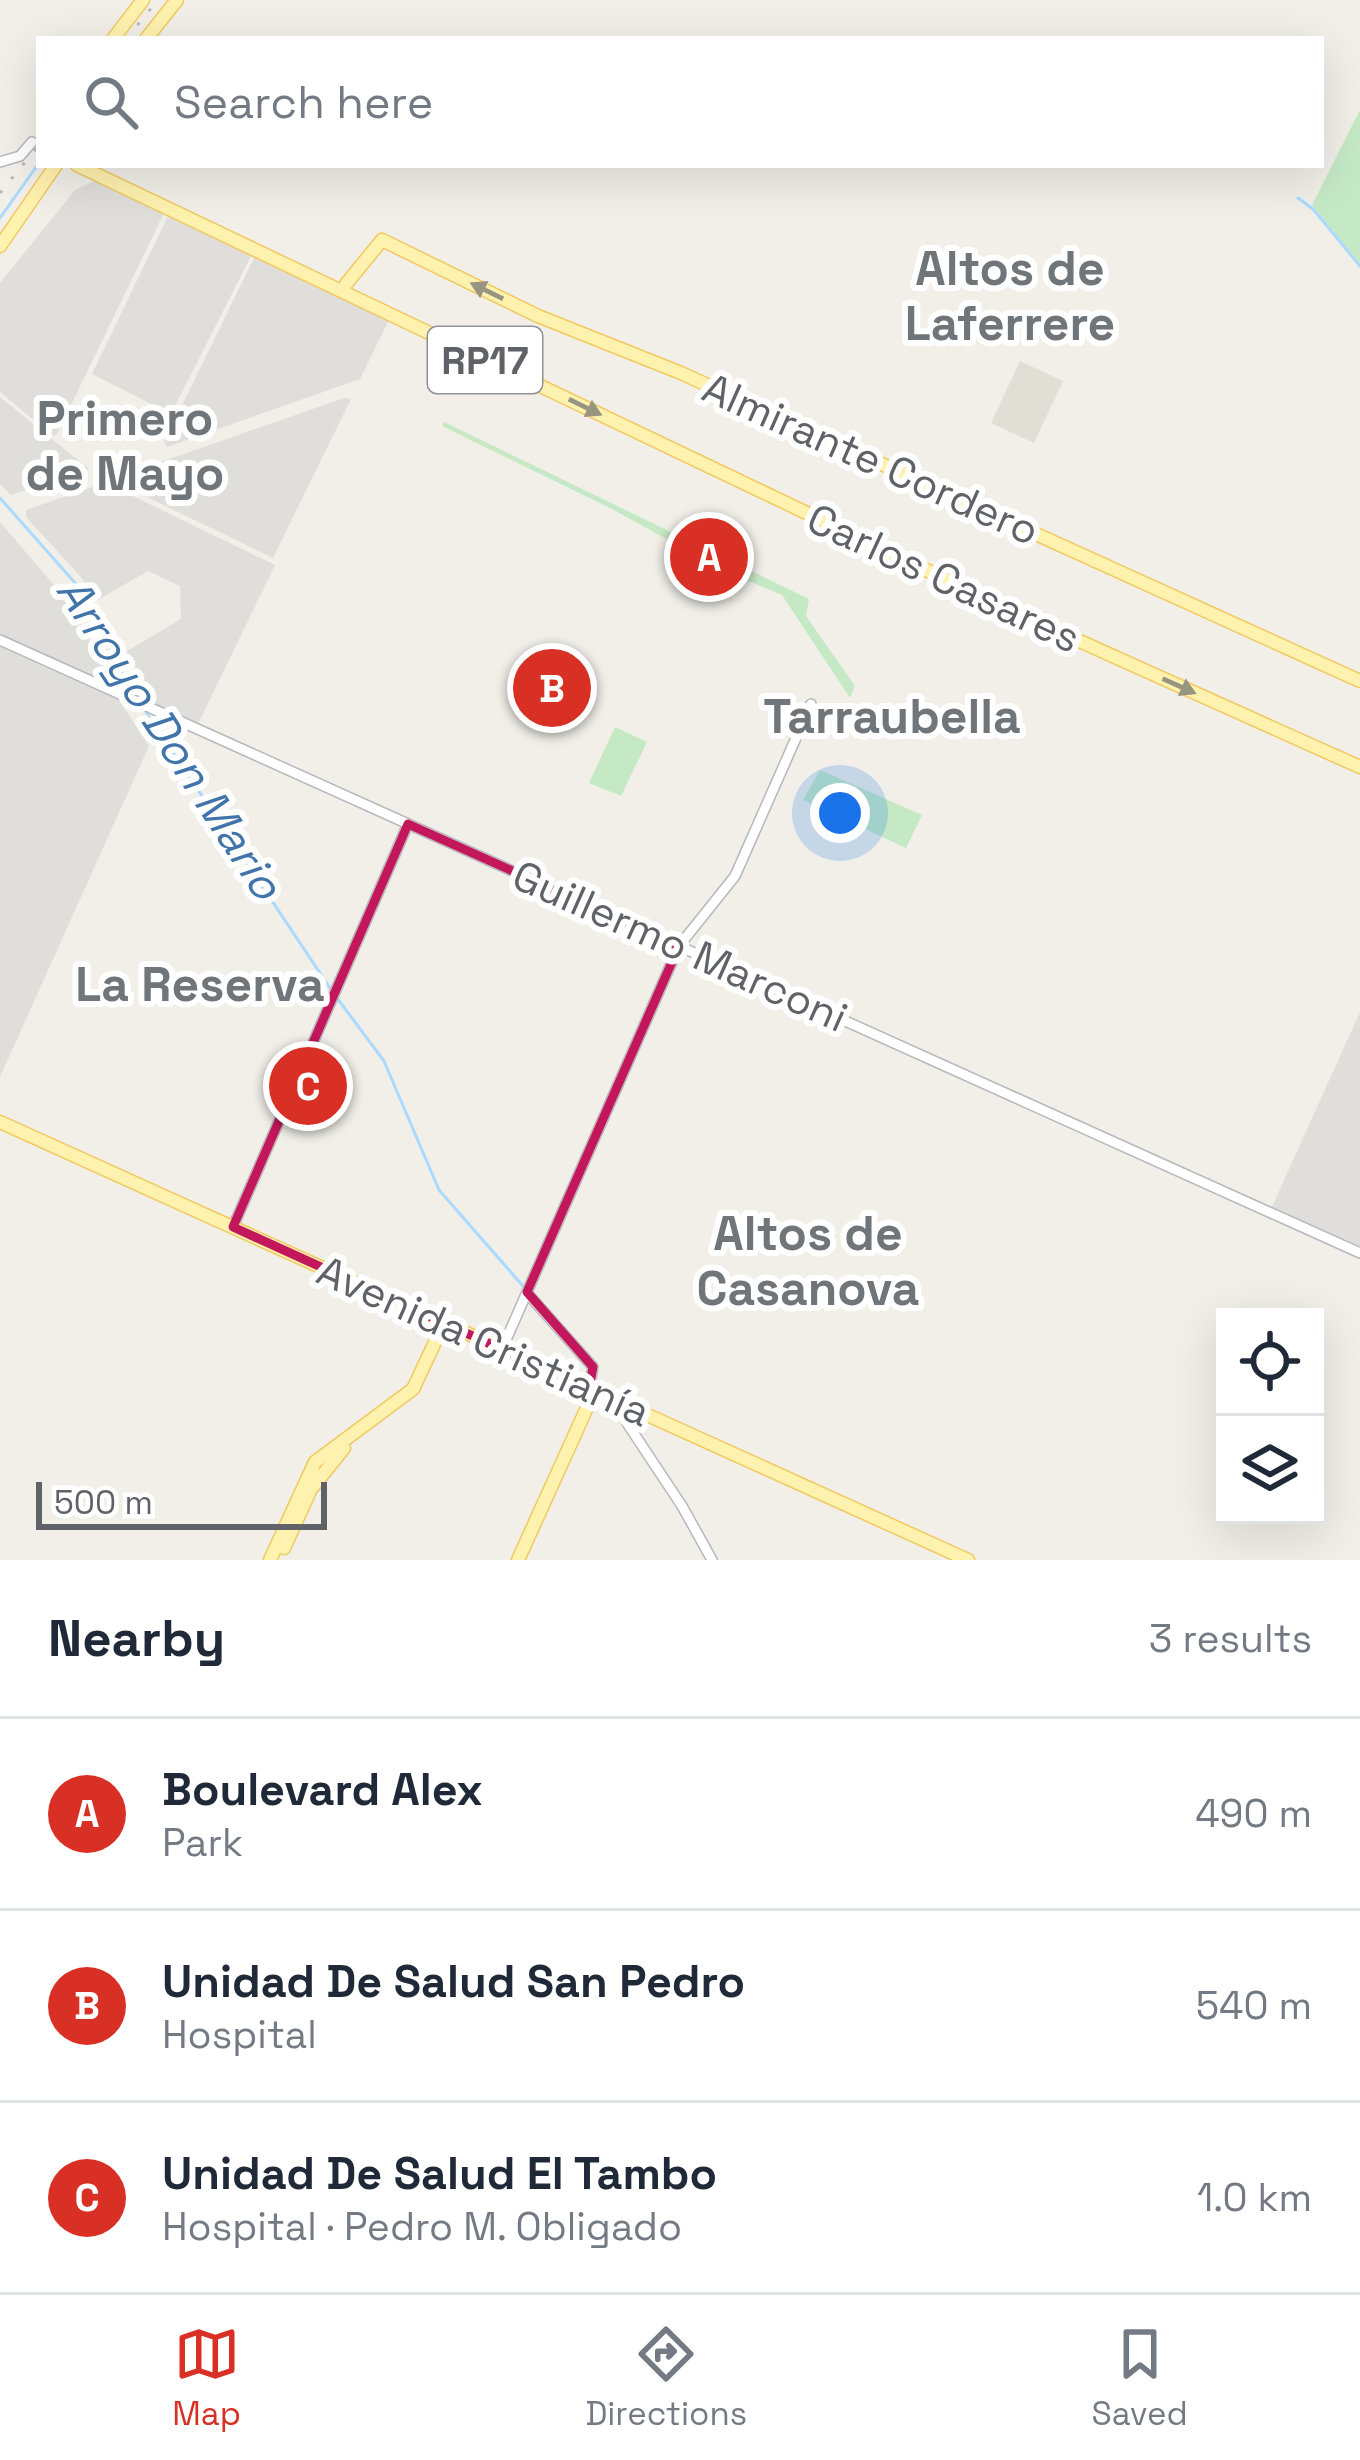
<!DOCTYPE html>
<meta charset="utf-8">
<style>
:root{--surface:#fff;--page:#f6f6f7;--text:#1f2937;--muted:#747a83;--line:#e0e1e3;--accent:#d93025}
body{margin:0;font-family:"Space Grotesk",sans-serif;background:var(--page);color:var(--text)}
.controls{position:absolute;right:36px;bottom:36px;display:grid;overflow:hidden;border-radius:0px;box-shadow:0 12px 48px #0002}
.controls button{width:108px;height:108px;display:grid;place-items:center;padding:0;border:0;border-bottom:3px solid var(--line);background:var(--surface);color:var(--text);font:60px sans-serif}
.scale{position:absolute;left:36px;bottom:30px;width:291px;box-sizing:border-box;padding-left:12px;border:6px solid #5f6368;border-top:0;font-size:33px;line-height:42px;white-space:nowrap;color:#5f6368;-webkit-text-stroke:9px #fff;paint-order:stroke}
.you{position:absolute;left:840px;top:813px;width:42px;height:42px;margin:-30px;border:9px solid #fff;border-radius:50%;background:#1a73e8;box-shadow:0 0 0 18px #1a73e833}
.badge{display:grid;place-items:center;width:78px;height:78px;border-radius:50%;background:var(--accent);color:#fff;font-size:39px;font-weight:700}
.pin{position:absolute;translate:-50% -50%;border:6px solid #fff;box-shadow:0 3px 12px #0006}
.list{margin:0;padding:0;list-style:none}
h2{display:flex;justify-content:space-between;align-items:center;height:156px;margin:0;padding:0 48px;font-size:51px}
h2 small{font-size:39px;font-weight:400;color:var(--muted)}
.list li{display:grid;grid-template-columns:78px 1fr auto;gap:36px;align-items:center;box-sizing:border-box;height:192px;padding:0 48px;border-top:3px solid var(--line)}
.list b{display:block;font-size:45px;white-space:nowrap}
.list p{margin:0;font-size:39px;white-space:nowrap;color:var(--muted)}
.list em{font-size:39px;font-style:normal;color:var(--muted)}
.icon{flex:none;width:66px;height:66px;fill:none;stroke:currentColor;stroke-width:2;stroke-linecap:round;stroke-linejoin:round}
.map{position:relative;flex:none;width:1360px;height:1560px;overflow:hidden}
.search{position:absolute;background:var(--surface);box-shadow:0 12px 48px #0002;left:36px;right:36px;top:36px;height:132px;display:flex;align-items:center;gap:30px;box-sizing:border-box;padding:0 42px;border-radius:0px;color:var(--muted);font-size:45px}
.sheet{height:732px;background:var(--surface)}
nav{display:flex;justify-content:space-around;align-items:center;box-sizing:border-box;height:168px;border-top:3px solid var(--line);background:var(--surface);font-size:33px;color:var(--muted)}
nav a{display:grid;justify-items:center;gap:6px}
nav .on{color:var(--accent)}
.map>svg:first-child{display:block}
.industrial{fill:#e0deda}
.education{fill:#e1ded6}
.green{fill:#c5e8c5}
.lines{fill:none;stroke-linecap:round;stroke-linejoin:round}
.stream{stroke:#aadaff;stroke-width:3}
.minor-casing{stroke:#b5b8bc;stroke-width:12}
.major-casing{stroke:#f2c960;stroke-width:15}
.minor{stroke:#fff;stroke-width:9}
.major{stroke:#fff2af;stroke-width:12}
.rail{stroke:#b6b7b8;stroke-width:3;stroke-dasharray:3 15;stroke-linecap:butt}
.oneway{fill:#979581}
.marked{fill:none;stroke:#c2185b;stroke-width:9;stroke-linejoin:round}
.labels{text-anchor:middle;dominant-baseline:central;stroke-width:12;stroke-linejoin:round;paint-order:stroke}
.shield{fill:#fff;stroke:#8f9295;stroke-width:3}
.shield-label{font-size:39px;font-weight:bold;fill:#5f6368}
.street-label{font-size:42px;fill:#5f6368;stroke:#fff}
.water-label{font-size:45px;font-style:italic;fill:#4174aa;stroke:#fff}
.quarter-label{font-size:48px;font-weight:bold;fill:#70757a;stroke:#fff}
</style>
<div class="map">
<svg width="1360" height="1560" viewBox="0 0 1360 1560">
<rect width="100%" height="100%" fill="#f1efe8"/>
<!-- industrial -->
<path class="industrial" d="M96 180 164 213 57 434 53 436 0 392V283L75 190Z
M169 214 252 254 171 414 92 374Z
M255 256 388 318V322L360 379 167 447 164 442Z
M0 397 89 469 11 495 0 484Z
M344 398 351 399 273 558 116 482 118 477Z
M101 484H108L275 565 198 724 156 706 127 651 181 619 180 586 148 571 96 601 81 577 26 517V510Z
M0 522 71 605 118 689 0 637Z
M0 646 119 700 149 746 0 1077Z
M1360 1012V1253L1270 1211Z"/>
<!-- education -->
<path class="education" d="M1020 361 1063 381 1034 443 991 423Z"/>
<!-- green -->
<path class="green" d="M1360 110V264L1312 205Z
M444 422 809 599 806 616 855 686 850 698 782 595 727 572 610 508 442 426Z
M615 727 647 742 621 796 589 783Z
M820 770 922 815 906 848 803 800Z"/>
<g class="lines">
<!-- stream -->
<path class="stream" d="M1298 198 1313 209 1360 266
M0 218 39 163
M0 498 76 584 135 696
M144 709 332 991
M337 998 384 1061 439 1190 523 1286"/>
<!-- minor casing -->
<g class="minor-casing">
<path id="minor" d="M0 162 20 156 32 142
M0 640 1360 1253
M233 1227 408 824
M527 1293 593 1367 589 1389
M502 1349 679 946 735 876 811 704
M611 1399 682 1506 712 1560"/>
</g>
<!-- major casing -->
<g class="major-casing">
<path id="major" d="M113 39 143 0
M146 39 177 0
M77 165 1008 609 1360 767
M0 246 56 165
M346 284 382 240 538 316 681 373 1360 681
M0 1122 968 1560
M284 1548 311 1489 344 1448
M270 1560 315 1462 413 1389 444 1323
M518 1560 590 1401 589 1389"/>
</g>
<!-- minor -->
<use href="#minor" class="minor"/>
<!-- major -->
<use href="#major" class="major"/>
<!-- rail -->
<path class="rail" d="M126 39 158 0
M0 193 39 145"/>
</g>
<!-- one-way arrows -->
<defs><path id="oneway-solid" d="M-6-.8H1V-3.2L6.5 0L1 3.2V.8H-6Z" transform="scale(3)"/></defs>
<g class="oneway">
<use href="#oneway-solid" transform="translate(487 291) rotate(-154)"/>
<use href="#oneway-solid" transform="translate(585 407) rotate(26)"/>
<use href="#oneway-solid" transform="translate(1179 686) rotate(24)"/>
</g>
<!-- marked area -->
<path class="marked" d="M408 824 679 946 527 1292 593 1367 589 1389 233 1227Z"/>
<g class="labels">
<!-- shield labels -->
<rect class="shield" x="428" y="327" width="114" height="66" rx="9"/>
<g class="shield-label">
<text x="485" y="360">RP17</text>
</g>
<!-- street labels -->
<g class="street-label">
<text transform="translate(871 459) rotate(24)">Almirante Cordero</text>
<text transform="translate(944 578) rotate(25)">Carlos Casares</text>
<text transform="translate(680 946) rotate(24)">Guillermo Marconi</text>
<text transform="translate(484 1341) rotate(24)">Avenida Cristianía</text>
</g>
<!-- water labels -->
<g class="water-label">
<text transform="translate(170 738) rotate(57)">Arroyo Don Mario</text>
</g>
<!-- quarter labels -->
<g class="quarter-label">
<text x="1010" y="268">Altos de<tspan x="1010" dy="55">Laferrere</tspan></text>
<text x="125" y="418">Primero<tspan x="125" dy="55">de Mayo</tspan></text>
<text x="892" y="716">Tarraubella</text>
<text x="200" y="984">La Reserva</text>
<text x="808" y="1233">Altos de<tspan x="808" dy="55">Casanova</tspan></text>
</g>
</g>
</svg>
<div class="controls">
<button><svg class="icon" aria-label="locate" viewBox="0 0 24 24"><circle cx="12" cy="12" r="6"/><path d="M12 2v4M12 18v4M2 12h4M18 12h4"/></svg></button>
<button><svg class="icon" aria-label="layers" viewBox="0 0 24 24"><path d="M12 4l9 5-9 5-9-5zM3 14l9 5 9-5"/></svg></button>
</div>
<div class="scale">500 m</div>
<div class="you"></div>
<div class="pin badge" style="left:709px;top:557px">A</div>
<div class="pin badge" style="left:552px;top:688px">B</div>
<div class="pin badge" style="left:308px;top:1086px">C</div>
<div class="search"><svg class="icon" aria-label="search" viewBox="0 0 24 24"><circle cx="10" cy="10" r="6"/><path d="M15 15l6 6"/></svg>Search here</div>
</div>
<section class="sheet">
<h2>Nearby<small>3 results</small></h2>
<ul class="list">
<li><span class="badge">A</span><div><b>Boulevard Alex</b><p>Park</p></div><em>490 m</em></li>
<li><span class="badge">B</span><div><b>Unidad De Salud San Pedro</b><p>Hospital</p></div><em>540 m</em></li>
<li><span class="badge">C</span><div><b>Unidad De Salud El Tambo</b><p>Hospital · Pedro M. Obligado</p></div><em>1.0 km</em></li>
</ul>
</section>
<nav>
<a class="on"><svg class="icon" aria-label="map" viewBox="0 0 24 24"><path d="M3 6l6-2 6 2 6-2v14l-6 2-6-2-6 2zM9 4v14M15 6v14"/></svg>Map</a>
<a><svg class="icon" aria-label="directions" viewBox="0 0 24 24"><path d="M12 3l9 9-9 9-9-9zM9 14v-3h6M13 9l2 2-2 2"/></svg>Directions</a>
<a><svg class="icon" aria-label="saved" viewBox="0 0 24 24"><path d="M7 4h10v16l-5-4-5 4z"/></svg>Saved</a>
</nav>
